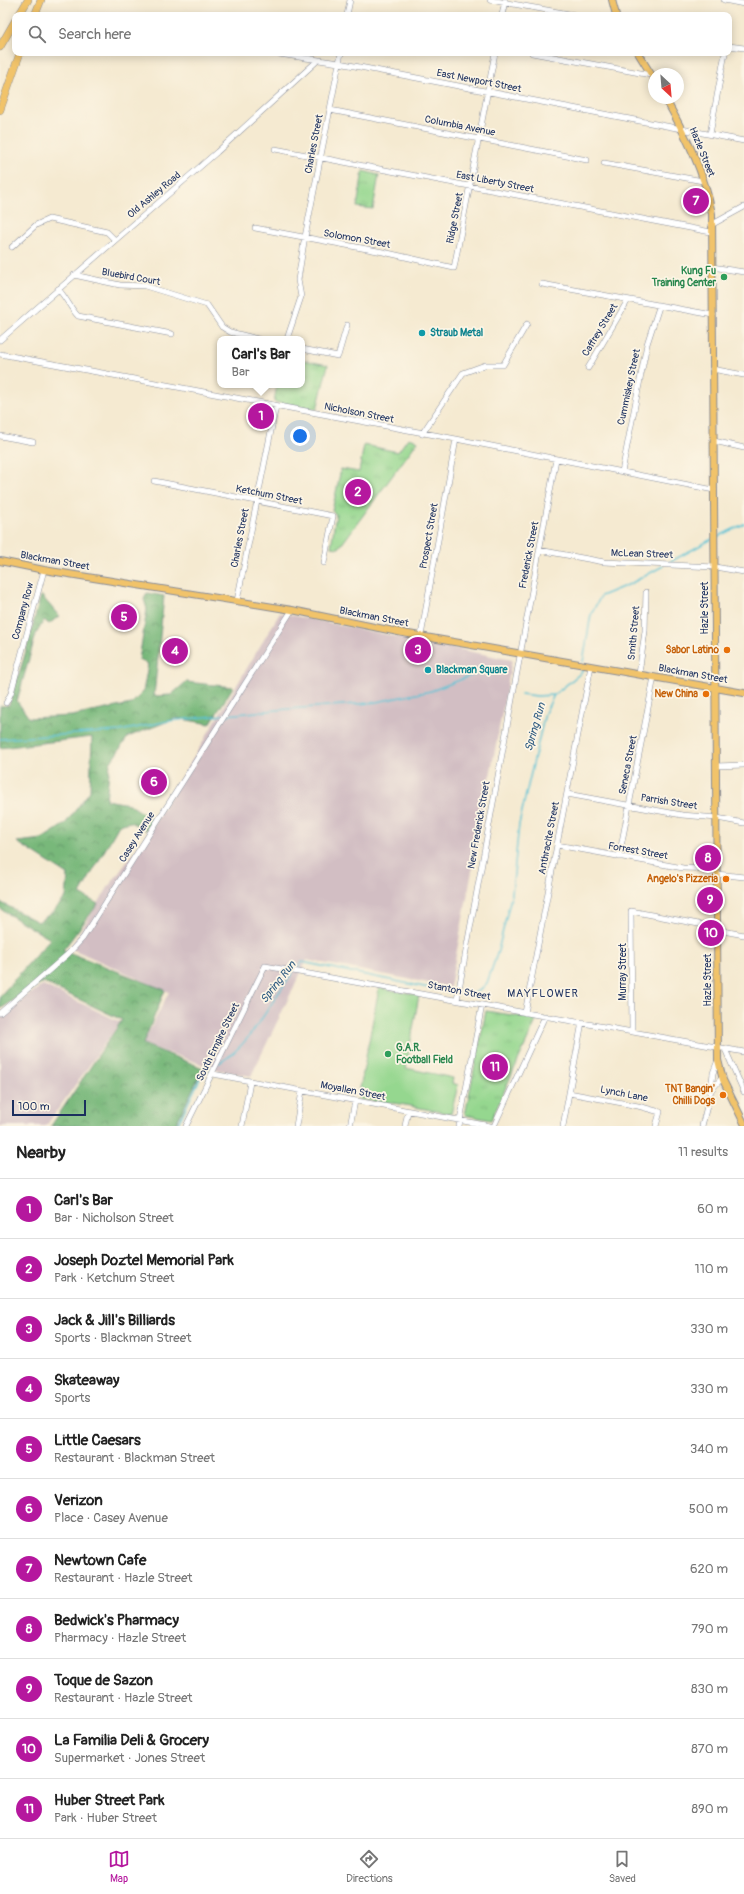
<!DOCTYPE html>
<meta charset="utf-8">
<style>
:root{--surface:#fff;--page:#f6f6f6;--text:#222;--muted:#767676;--line:#e0e0e0;--accent:#b5179e}
body{margin:0;font-family:Pangolin,sans-serif;background:var(--page);color:var(--text)}
.compass{position:absolute;left:648px;top:68px;width:36px;height:36px;border-radius:50%;background:var(--surface);box-shadow:0 2px 10px #0003;rotate:154deg}
.scale{position:absolute;left:12px;bottom:10px;width:74px;box-sizing:border-box;padding-left:4px;border:2px solid #1b2f5e;border-top:0;font-size:11px;line-height:14px;white-space:nowrap;color:#1b2f5e;-webkit-text-stroke:3px #fcf5e5;paint-order:stroke}
.you{position:absolute;left:300px;top:436px;width:14px;height:14px;margin:-10px;border:3px solid #fff;border-radius:50%;background:#1a73e8;box-shadow:0 0 0 6px #1a73e833}
.badge{display:grid;place-items:center;width:26px;height:26px;border-radius:50%;background:var(--accent);color:#fff;font-size:13px;font-weight:700}
.pin{position:absolute;translate:-50% -50%;border:2px solid #fff;box-shadow:0 1px 4px #0006}
.popup{position:absolute;left:217px;top:336px;width:88px;height:52px;box-sizing:border-box;display:grid;place-content:center;border-radius:8px;background:var(--surface);filter:drop-shadow(0 1px 3px #0005);font-size:13px;white-space:nowrap;color:var(--muted)}
.popup b{font-size:15px;color:var(--text)}
.popup::after{content:'';position:absolute;left:50%;top:100%;margin-left:-8px;border:8px solid transparent;border-top-color:var(--surface)}
.list{margin:0;padding:0;list-style:none}
h2{display:flex;justify-content:space-between;align-items:center;height:52px;margin:0;padding:0 16px;font-size:17px}
h2 small{font-size:13px;font-weight:400;color:var(--muted)}
.list li{display:grid;grid-template-columns:26px 1fr auto;gap:12px;align-items:center;box-sizing:border-box;height:60px;padding:0 16px;border-top:1px solid var(--line)}
.list b{display:block;font-size:15px;white-space:nowrap}
.list p{margin:0;font-size:13px;white-space:nowrap;color:var(--muted)}
.list em{font-size:13px;font-style:normal;color:var(--muted)}
.icon{flex:none;width:22px;height:22px;fill:none;stroke:currentColor;stroke-width:2;stroke-linecap:round;stroke-linejoin:round}
.map{position:relative;flex:none;width:744px;height:1126px;overflow:hidden}
.search{position:absolute;background:var(--surface);box-shadow:0 2px 10px #0003;left:12px;right:12px;top:12px;height:44px;display:flex;align-items:center;gap:10px;box-sizing:border-box;padding:0 14px;border-radius:8px;color:var(--muted);font-size:15px}
.sheet{height:712px;background:var(--surface)}
nav{display:flex;justify-content:space-around;align-items:center;box-sizing:border-box;height:56px;border-top:1px solid var(--line);background:var(--surface);font-size:11px;color:var(--muted)}
nav a{display:grid;justify-items:center;gap:2px}
nav .on{color:var(--accent)}
.map>svg:first-child{display:block}
.industrial{fill:#d2bec3}
.grass{fill:#95d78f;stroke:#588376}
.forest{fill:url(#forest-crowns);stroke:#4a746c}
.park{fill:url(#park-tufts);stroke:#588376}
.lines{fill:none;stroke-linecap:round;stroke-linejoin:round}
.stream{stroke:#59c2d5;stroke-width:1.5}
.minor-casing{stroke:#888c98;stroke-width:6}
.major-casing{stroke:#888c98;stroke-width:8}
.highway-casing{stroke:#888c98;stroke-width:8}
.minor{stroke:#fff;stroke-width:5}
.major{stroke:#f1c36a;stroke-width:6}
.highway{stroke:#f1c36a;stroke-width:7}
.leisure-dot{fill:#2e9e5b;stroke:#fcf5e5;stroke-width:1.5}
.culture-dot{fill:#0f9aa8;stroke:#fcf5e5;stroke-width:1.5}
.food-dot{fill:#e8710a;stroke:#fcf5e5;stroke-width:1.5}
.labels{text-anchor:middle;dominant-baseline:central;stroke-width:3.5;stroke-linejoin:round;paint-order:stroke}
.street-label{font-size:10px;fill:#1b2f5e;stroke:#fcf5e5}
.leisure-label{font-size:10px;font-weight:bold;fill:#27864d;stroke:#fcf5e5;text-anchor:end}
.culture-label{font-size:10px;font-weight:bold;fill:#0d838f;stroke:#fcf5e5;text-anchor:start}
.food-label{font-size:10px;font-weight:bold;fill:#c56008;stroke:#fcf5e5;text-anchor:end}
.water-label{font-size:11px;font-style:italic;fill:#2e5b82;stroke:#fcf5e5}
.neighbourhood-label{font-size:11px;letter-spacing:1px;fill:#1b2f5e;stroke:#fcf5e5}
</style>
<div class="map">
<svg width="744" height="1126" viewBox="0 0 744 1126">
<defs>
<pattern id="forest-crowns" width="20" height="18" patternUnits="userSpaceOnUse"><rect width="20" height="18" fill="#78b87a"/><path d="M2 6a3 3 0 1 1 6 0M12 15a3 3 0 1 1 6 0" fill="none" stroke="#629667"/></pattern>
<pattern id="park-tufts" width="24" height="20" patternUnits="userSpaceOnUse"><rect width="24" height="20" fill="#95d78f"/><path d="M3 7l-1-3M5 7V3M7 7l1-3M15 17l-1-3M17 17v-4M19 17l1-3" fill="none" stroke="#80b97e"/></pattern>
</defs>
<rect width="100%" height="100%" fill="#fcf5e5"/>
<filter id="ink" filterUnits="userSpaceOnUse"><feTurbulence type="fractalNoise" baseFrequency=".025" numOctaves="2"/><feDisplacementMap in="SourceGraphic" scale="8" xChannelSelector="R" yChannelSelector="G"/><feConvolveMatrix kernelMatrix="1 2 1 2 8 2 1 2 1" color-interpolation-filters="sRGB"/></filter>
<filter id="wash" filterUnits="userSpaceOnUse"><feTurbulence type="fractalNoise" baseFrequency=".012" numOctaves="4" result="noise"/><feDisplacementMap in="SourceGraphic" scale="16" xChannelSelector="R" yChannelSelector="G"/><feGaussianBlur stdDeviation="0.9" result="paint"/><feColorMatrix in="noise" values="0 0 0 0 0 0 0 0 0 0 0 0 0 0 0 0 0 1.4 0 .05"/><feComposite in="paint" operator="in"/></filter>
<g filter="url(#wash)">
<rect width="100%" height="100%" fill="#f5ead1"/>
<!-- industrial -->
<path class="industrial" d="M280 613 512 660 450 987 307 960 251 1076 219 1070 143 1044 169 992 70 948 109 886 146 837Z
M43 985 120 1022 46 1126H0V1015Z"/>
<!-- grass -->
<path class="grass" d="M379 988 419 995 406 1068 453 1078 452 1083 458 1085 451 1114 400 1104 358 1099Z"/>
<!-- forest -->
<path class="forest" d="M147 593 164 596 154 696 171 695 186 682 233 687 210 724 176 718 128 737 110 763 106 800 129 804 153 820 146 830 130 822 119 825 80 894 98 904 63 950 165 990 143 1044 203 1068 175 1126H51L122 1020 43 982 0 1009V996L50 939 0 909V902L38 922 53 912 66 897 68 875 17 842 42 839 65 824 90 791 92 737 0 748V706L9 705 24 658 41 595 59 616 49 624 44 620 36 634 17 701 29 718 72 716 131 704 143 692 148 664 139 660 147 609 144 599Z"/>
<!-- park -->
<path class="park" d="M363 171 379 175 373 209 357 207Z
M302 360 328 365 317 409 274 402 277 385H302Z
M408 438 418 441 339 548 331 547 336 514 332 511 341 469 359 472 364 445 398 452Z
M486 1011 537 1019 491 1120 465 1115Z"/>
<g class="lines">
<!-- stream -->
<path class="stream" d="M717 537 744 524
M668 563 712 539
M583 662 591 614 601 596 630 584 663 566
M521 694 537 696 554 695
M226 715 288 709 371 703 431 691 478 673
M0 739 120 731 169 721 223 715
M296 970 302 962 449 992
M463 994H473L480 990 487 983 498 951 512 893 519 824 545 713 554 695 582 672 583 666
M219 1063C253 1044 269 1002 293 973
M177 1126 202 1074 214 1066"/>
</g>
</g>
<g filter="url(#ink)">
<g class="lines">
<!-- minor casing -->
<g class="minor-casing">
<path id="minor" d="M490 0 575 15
M724 0 744 4
M347 15 350 0
M502 15 505 1
M729 46 744 48
M272 53 339 63 744 141
M532 53 651 75
M330 110 587 160
M710 134 725 53
M275 149 711 232
M604 163 703 181
M711 225 744 207
M255 228 383 252 454 268 495 53
M12 247 36 225 49 219 107 232 115 240
M712 267 744 272
M74 275 120 285 145 286 207 305 222 327 230 332 258 339
M542 284 713 315
M58 289C66 297 70 308 78 316L172 334
M287 339 301 297 298 280 304 242 341 53
M0 340 217 152 317 61
M302 349 338 356 347 325
M0 354 456 439 714 490
M588 368 628 300
M712 369 744 375
M422 434 463 373 485 365H503L527 324
M0 436 33 442
M714 441 744 448
M622 472 647 344 659 307
M154 481 333 516 324 563
M539 550 604 562 715 567 744 572
M237 601 276 406
M421 636 456 439
M639 674 645 631 646 592
M6 703 11 693 44 570
M716 766 744 765
M567 794 682 815 717 818 744 823
M557 845 683 868 717 869
M619 857 654 677
M717 874 744 877
M457 1000 556 459
M0 1013 68 954 83 938 292 610
M525 1013 591 666
M632 1032 631 911 714 927 723 931 744 935
M725 1049 744 1092
M213 1074 490 1126
M711 1090 723 1077
M569 1093 638 1106 660 1112 656 1126
M186 1126 265 966 744 1052
M242 1126 250 1082
M296 1126 302 1091
M350 1126 355 1101
M405 1126 408 1111
M459 1126 482 1005
M494 1126 545 1016
M563 1126 582 1022
M702 1126 711 1090 713 1073 718 1060"/>
</g>
<!-- major casing -->
<g class="major-casing">
<path id="major" d="M612 0 616 15
M638 53 654 79
M665 98C685 134 705 173 712 214L718 1060 723 1080 744 1123
M0 561 44 570 292 610 403 633 744 693"/>
</g>
<!-- highway casing -->
<g class="highway-casing">
<path id="highway" d="M19 15 28 0
M35 15 41 0
M0 47 15 21
M0 110 20 53"/>
</g>
<!-- minor -->
<use href="#minor" class="minor"/>
<!-- major -->
<use href="#major" class="major"/>
<!-- highway -->
<use href="#highway" class="highway"/>
</g>
</g>
<!-- markers -->
<g class="leisure-dot">
<circle cx="724" cy="277" r="4"/>
<circle cx="388" cy="1054" r="4"/>
</g>
<g class="culture-dot">
<circle cx="422" cy="333" r="4"/>
<circle cx="428" cy="670" r="4"/>
</g>
<g class="food-dot">
<circle cx="727" cy="650" r="4"/>
<circle cx="706" cy="694" r="4"/>
<circle cx="726" cy="879" r="4"/>
<circle cx="723" cy="1095" r="4"/>
</g>
<g class="labels">
<!-- street labels -->
<g class="street-label">
<text transform="translate(479 81) rotate(11)">East Newport Street</text>
<text transform="translate(460 126) rotate(11)">Columbia Avenue</text>
<text transform="translate(314 144) rotate(-79)">Charles Street</text>
<text transform="translate(702 152) rotate(68)">Hazle Street</text>
<text transform="translate(495 182) rotate(11)">East Liberty Street</text>
<text transform="translate(154 195) rotate(-40)">Old Ashley Road</text>
<text transform="translate(455 218) rotate(-79)">Ridge Street</text>
<text transform="translate(357 239) rotate(10)">Solomon Street</text>
<text transform="translate(131 277) rotate(10)">Bluebird Court</text>
<text transform="translate(600 330) rotate(-59)">Caffrey Street</text>
<text transform="translate(629 387) rotate(-78)">Cummiskey Street</text>
<text transform="translate(359 413) rotate(11)">Nicholson Street</text>
<text transform="translate(269 495) rotate(11)">Ketchum Street</text>
<text transform="translate(429 536) rotate(-80)">Prospect Street</text>
<text transform="translate(240 538) rotate(-79)">Charles Street</text>
<text transform="translate(642 554) rotate(2)">McLean Street</text>
<text transform="translate(529 555) rotate(-79)">Frederick Street</text>
<text transform="translate(55 561) rotate(10)">Blackman Street</text>
<text transform="translate(705 608) rotate(-90)">Hazle Street</text>
<text transform="translate(23 611) rotate(-75)">Company Row</text>
<text transform="translate(374 617) rotate(11)">Blackman Street</text>
<text transform="translate(634 633) rotate(-85)">Smith Street</text>
<text transform="translate(693 674) rotate(10)">Blackman Street</text>
<text transform="translate(628 765) rotate(-79)">Seneca Street</text>
<text transform="translate(669 802) rotate(9)">Parrish Street</text>
<text transform="translate(479 825) rotate(-80)">New Frederick Street</text>
<text transform="translate(137 837) rotate(-58)">Casey Avenue</text>
<text transform="translate(549 838) rotate(-79)">Anthracite Street</text>
<text transform="translate(638 851) rotate(10)">Forrest Street</text>
<text transform="translate(623 972) rotate(-90)">Murray Street</text>
<text transform="translate(708 980) rotate(-90)">Hazle Street</text>
<text transform="translate(459 991) rotate(11)">Stanton Street</text>
<text transform="translate(218 1042) rotate(-64)">South Empire Street</text>
<text transform="translate(353 1091) rotate(11)">Moyallen Street</text>
<text transform="translate(624 1094) rotate(11)">Lynch Lane</text>
</g>
<!-- leisure labels -->
<g class="leisure-label">
<text x="716" y="271">Kung Fu<tspan x="716" dy="12">Training Center</tspan></text>
<text x="396" y="1048" text-anchor="start">G.A.R.<tspan x="396" dy="12">Football Field</tspan></text>
</g>
<!-- culture labels -->
<g class="culture-label">
<text x="430" y="333">Straub Metal</text>
<text x="436" y="670">Blackman Square</text>
</g>
<!-- food labels -->
<g class="food-label">
<text x="719" y="650">Sabor Latino</text>
<text x="698" y="694">New China</text>
<text x="718" y="879">Angelo's Pizzeria</text>
<text x="715" y="1089">TNT Bangin'<tspan x="715" dy="12">Chilli Dogs</tspan></text>
</g>
<!-- water labels -->
<g class="water-label">
<text transform="translate(535 727) rotate(-74)">Spring Run</text>
<text transform="translate(278 982) rotate(-52)">Spring Run</text>
</g>
<!-- neighbourhood labels -->
<g class="neighbourhood-label">
<text x="543" y="993">MAYFLOWER</text>
</g>
</g>
</svg>
<svg class="compass" viewBox="-18 -18 36 36"><path d="M0-13l5 13h-10z" fill="#e53935"/><path d="M0 13l5-13h-10z" fill="#767676"/></svg>
<div class="scale">100 m</div>
<div class="you"></div>
<div class="pin badge" style="left:261px;top:416px">1</div>
<div class="popup"><b>Carl's Bar</b>Bar</div>
<div class="pin badge" style="left:358px;top:492px">2</div>
<div class="pin badge" style="left:418px;top:650px">3</div>
<div class="pin badge" style="left:175px;top:651px">4</div>
<div class="pin badge" style="left:124px;top:617px">5</div>
<div class="pin badge" style="left:154px;top:782px">6</div>
<div class="pin badge" style="left:696px;top:201px">7</div>
<div class="pin badge" style="left:708px;top:858px">8</div>
<div class="pin badge" style="left:710px;top:900px">9</div>
<div class="pin badge" style="left:711px;top:933px">10</div>
<div class="pin badge" style="left:495px;top:1067px">11</div>
<div class="search"><svg class="icon" aria-label="search" viewBox="0 0 24 24"><circle cx="10" cy="10" r="6"/><path d="M15 15l6 6"/></svg>Search here</div>
</div>
<section class="sheet">
<h2>Nearby<small>11 results</small></h2>
<ul class="list">
<li><span class="badge">1</span><div><b>Carl's Bar</b><p>Bar · Nicholson Street</p></div><em>60 m</em></li>
<li><span class="badge">2</span><div><b>Joseph Doztel Memorial Park</b><p>Park · Ketchum Street</p></div><em>110 m</em></li>
<li><span class="badge">3</span><div><b>Jack &amp; Jill's Billiards</b><p>Sports · Blackman Street</p></div><em>330 m</em></li>
<li><span class="badge">4</span><div><b>Skateaway</b><p>Sports</p></div><em>330 m</em></li>
<li><span class="badge">5</span><div><b>Little Caesars</b><p>Restaurant · Blackman Street</p></div><em>340 m</em></li>
<li><span class="badge">6</span><div><b>Verizon</b><p>Place · Casey Avenue</p></div><em>500 m</em></li>
<li><span class="badge">7</span><div><b>Newtown Cafe</b><p>Restaurant · Hazle Street</p></div><em>620 m</em></li>
<li><span class="badge">8</span><div><b>Bedwick's Pharmacy</b><p>Pharmacy · Hazle Street</p></div><em>790 m</em></li>
<li><span class="badge">9</span><div><b>Toque de Sazon</b><p>Restaurant · Hazle Street</p></div><em>830 m</em></li>
<li><span class="badge">10</span><div><b>La Familia Deli &amp; Grocery</b><p>Supermarket · Jones Street</p></div><em>870 m</em></li>
<li><span class="badge">11</span><div><b>Huber Street Park</b><p>Park · Huber Street</p></div><em>890 m</em></li>
</ul>
</section>
<nav>
<a class="on"><svg class="icon" aria-label="map" viewBox="0 0 24 24"><path d="M3 6l6-2 6 2 6-2v14l-6 2-6-2-6 2zM9 4v14M15 6v14"/></svg>Map</a>
<a><svg class="icon" aria-label="directions" viewBox="0 0 24 24"><path d="M12 3l9 9-9 9-9-9zM9 14v-3h6M13 9l2 2-2 2"/></svg>Directions</a>
<a><svg class="icon" aria-label="saved" viewBox="0 0 24 24"><path d="M7 4h10v16l-5-4-5 4z"/></svg>Saved</a>
</nav>
